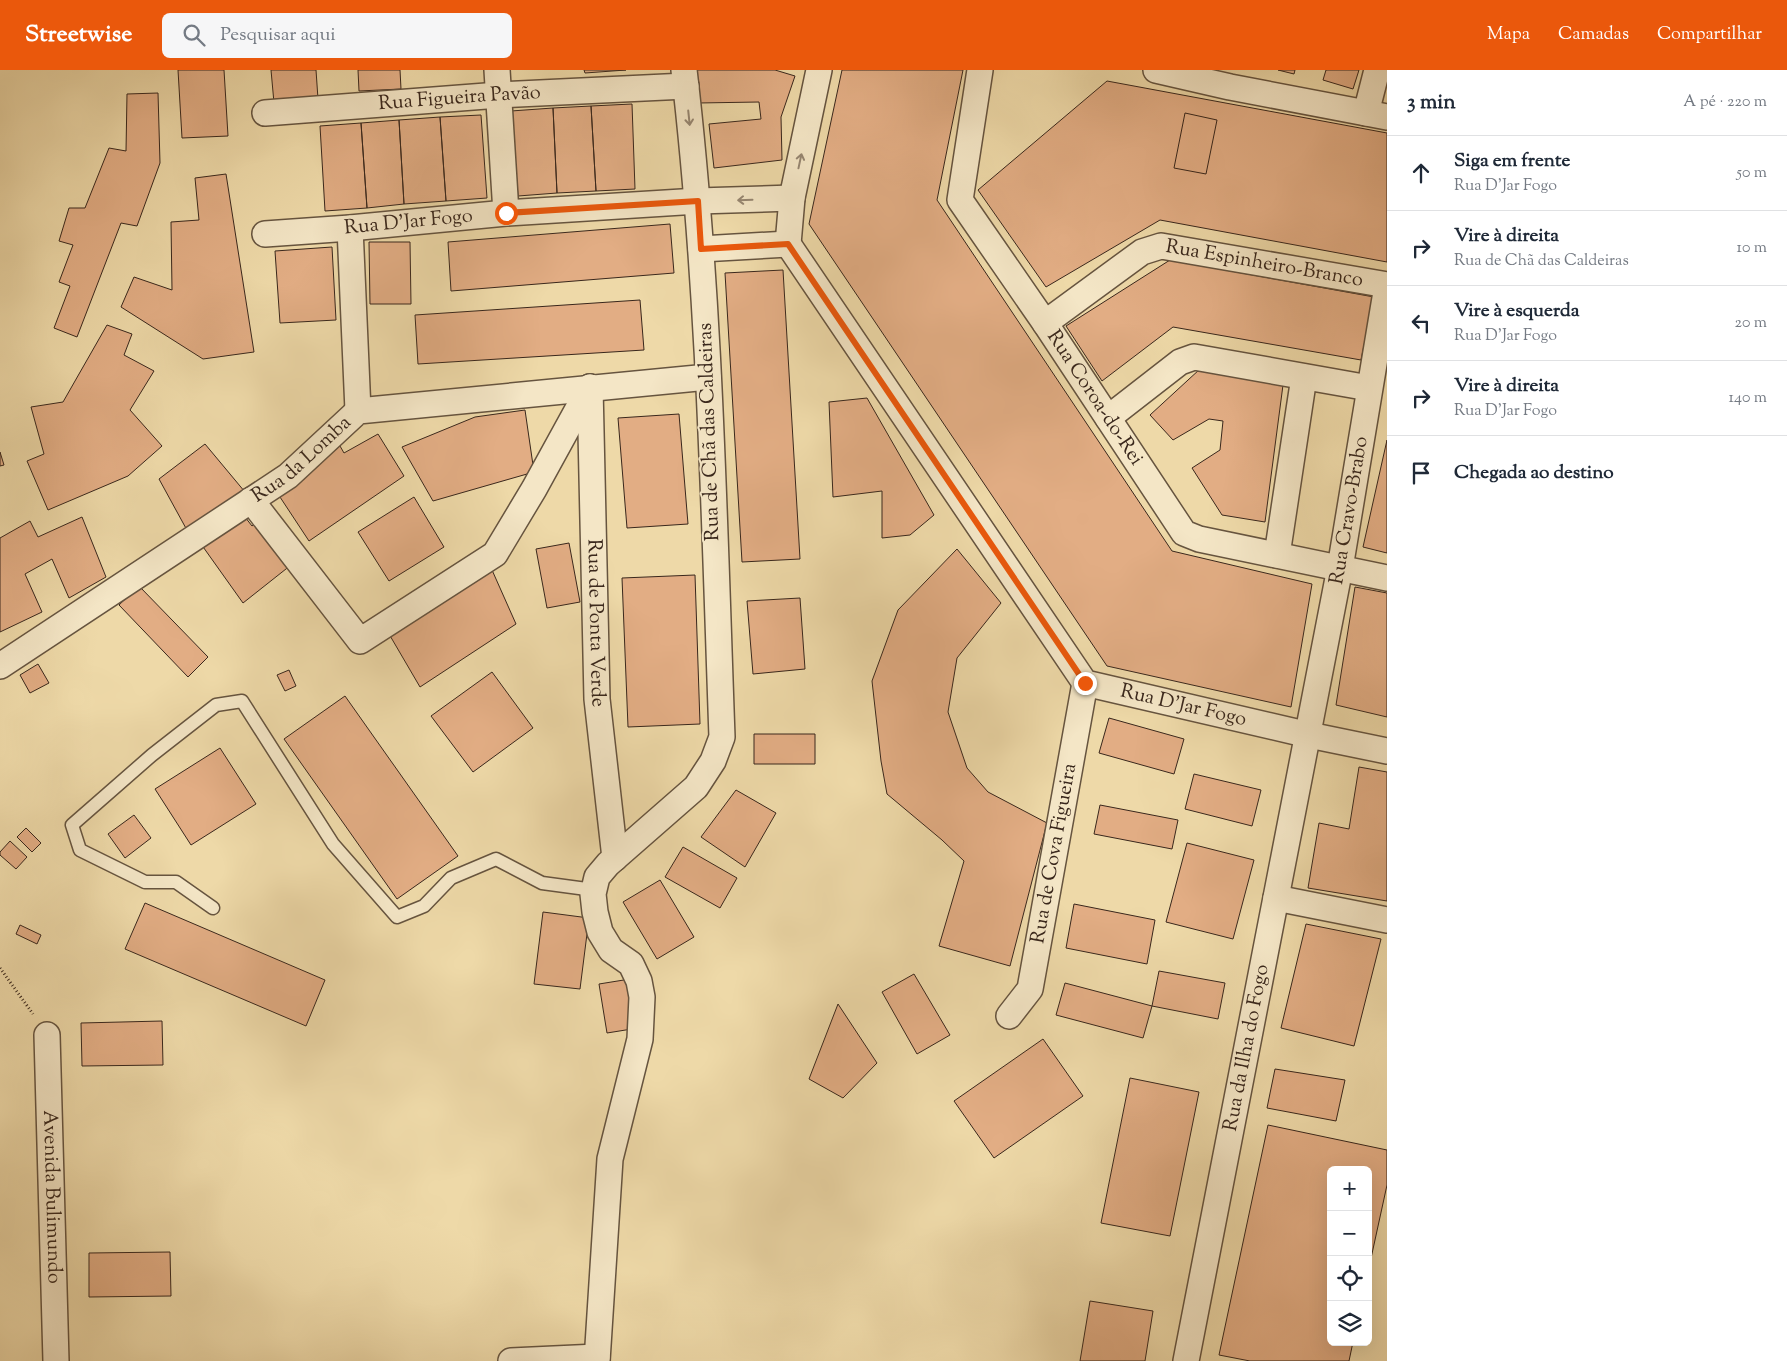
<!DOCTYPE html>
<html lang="pt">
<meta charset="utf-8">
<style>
:root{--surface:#fff;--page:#f6f6f7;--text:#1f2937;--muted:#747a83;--line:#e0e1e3;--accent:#ea580c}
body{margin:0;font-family:"Sorts Mill Goudy",serif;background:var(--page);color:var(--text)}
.controls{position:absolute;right:15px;bottom:15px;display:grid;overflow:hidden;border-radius:8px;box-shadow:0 5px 20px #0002}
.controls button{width:45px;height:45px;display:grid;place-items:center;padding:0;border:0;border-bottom:1px solid var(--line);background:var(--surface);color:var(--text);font:25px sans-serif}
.stop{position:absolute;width:15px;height:15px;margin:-11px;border:4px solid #ea580c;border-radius:50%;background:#fff}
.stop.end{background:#ea580c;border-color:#fff;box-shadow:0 1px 5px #0008}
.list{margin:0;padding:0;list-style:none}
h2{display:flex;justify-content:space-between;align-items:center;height:65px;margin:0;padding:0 20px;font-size:21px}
h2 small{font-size:16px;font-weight:400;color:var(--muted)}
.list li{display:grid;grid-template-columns:32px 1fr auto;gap:15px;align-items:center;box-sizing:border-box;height:75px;padding:0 20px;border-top:1px solid var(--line)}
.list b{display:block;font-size:19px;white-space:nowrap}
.list p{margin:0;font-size:16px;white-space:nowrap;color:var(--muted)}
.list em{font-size:16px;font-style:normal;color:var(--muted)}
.icon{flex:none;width:28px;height:28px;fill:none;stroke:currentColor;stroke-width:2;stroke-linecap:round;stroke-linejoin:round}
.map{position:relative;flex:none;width:1387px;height:1291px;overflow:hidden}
header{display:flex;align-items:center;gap:30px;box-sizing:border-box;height:70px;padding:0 25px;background:var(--accent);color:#fff}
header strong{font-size:24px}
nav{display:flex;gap:28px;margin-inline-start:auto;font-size:18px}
.search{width:350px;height:45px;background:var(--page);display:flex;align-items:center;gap:12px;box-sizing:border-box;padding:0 18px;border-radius:8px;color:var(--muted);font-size:19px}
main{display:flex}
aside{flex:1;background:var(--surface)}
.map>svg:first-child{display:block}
.building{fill:#e2ad84;stroke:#39271c}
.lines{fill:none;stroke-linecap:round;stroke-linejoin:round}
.lane-casing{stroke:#66543f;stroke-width:15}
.street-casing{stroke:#66543f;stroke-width:28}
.path{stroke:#39271c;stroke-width:3;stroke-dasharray:1 2.5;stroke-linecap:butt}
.lane{stroke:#f4e6c6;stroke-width:12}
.street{stroke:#f4e6c6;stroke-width:25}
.oneway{stroke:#968671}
.route{stroke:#ea580c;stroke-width:6}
.labels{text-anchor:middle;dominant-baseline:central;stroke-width:4;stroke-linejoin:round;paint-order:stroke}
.street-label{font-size:20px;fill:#39271c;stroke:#f4e6c6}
</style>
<header>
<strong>Streetwise</strong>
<div class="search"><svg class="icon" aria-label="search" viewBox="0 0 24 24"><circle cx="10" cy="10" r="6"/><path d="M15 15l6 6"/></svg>Pesquisar aqui</div>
<nav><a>Mapa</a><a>Camadas</a><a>Compartilhar</a></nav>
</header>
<main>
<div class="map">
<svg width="1387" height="1291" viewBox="0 0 1387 1291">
<rect width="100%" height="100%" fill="#eed9a8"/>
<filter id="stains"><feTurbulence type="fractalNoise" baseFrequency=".004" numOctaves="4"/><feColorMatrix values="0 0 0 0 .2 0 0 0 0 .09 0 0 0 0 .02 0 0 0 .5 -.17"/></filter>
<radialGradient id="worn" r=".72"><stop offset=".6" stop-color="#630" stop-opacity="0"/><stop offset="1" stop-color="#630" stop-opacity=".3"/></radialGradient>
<!-- building -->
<path class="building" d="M178 0H224L228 66 182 68Z
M271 0H316L318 29 274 33Z
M358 0H400L401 19 359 21Z
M584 0H626L585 3Z
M696 0H775L795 6 781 47 782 90 714 98 709 54 761 49 759 32 698 33Z
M842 0H963L937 130 1172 481 1312 514 1291 637 1107 596 809 154Z
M1278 0H1295L1294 4Z
M1326 0H1359L1353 19 1323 10Z
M1107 11 1387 63V192L1160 150 1046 217 978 120Z
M158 23 160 93 137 156 121 153 77 267 54 258 70 216 59 212 73 175 59 171 69 138H85L109 78 126 81 127 24Z
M632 34 635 119 596 121 591 36Z
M591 36 596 121 557 123 553 38Z
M553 38 557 123 518 126 511 41Z
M1185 43 1217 50 1206 104 1174 98Z
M481 45 487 128 446 131 440 47Z
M440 47 446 131 404 134 399 50Z
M399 50 404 134 367 138 361 53Z
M361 53 367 138 325 141 320 56Z
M226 104 254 282 203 289 121 237 134 207 172 220 171 152 199 150 195 108Z
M670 154 674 203 451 221 448 172Z
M369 172H410L411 234H370Z
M332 177 336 250 280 253 275 181Z
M1170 190 1374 227 1361 290 1173 257 1102 311 1066 256Z
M783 200 800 489 742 492 725 203Z
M640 230 644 280 418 294 415 245Z
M107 255 132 264 124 285 154 301 130 340 162 376 128 406 48 440 27 391 44 384 31 337 63 332Z
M1200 299 1283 315 1265 452 1222 445 1192 398 1220 380 1223 351 1209 349 1173 370 1150 345Z
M867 328 934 445 910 465 882 468V421L833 427 829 332Z
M525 340 534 402 433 431 402 377 475 347Z
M679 344 688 454 627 458 618 348Z
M378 364 404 406 309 471 278 424 310 401 340 376 344 383Z
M1387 370V483L1363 477Z
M205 374 245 422 188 462 159 409Z
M0 382 4 395 0 396Z
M414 427 444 477 389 511 358 462Z
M82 447 106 507 69 528 52 489 25 504 42 542 0 562V468L30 451 38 467Z
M245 447 252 456 258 451 291 495 243 533 201 474Z
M569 473 580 532 547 538 536 479Z
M957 479 1001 533 957 588 948 642 967 698 988 722 1047 753 1010 896 939 876 964 791 942 770 887 724 881 691 872 611 898 540Z
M492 500 516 554 420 617 389 564Z
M695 505 700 654 628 657 622 508Z
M139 516 208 587 188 607 119 535Z
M1355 517 1387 523V647L1336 635Z
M800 528 805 599 753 604 747 531Z
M38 594 49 613 30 623 20 605Z
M289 600 296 616 285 621 277 605Z
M492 602 533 658 473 702 431 646Z
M345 626 458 786 397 829 284 669Z
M1109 648 1184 669 1174 704 1099 683Z
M754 664H815V694H754Z
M220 678 256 734 191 775 155 719Z
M1359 697 1387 702V831L1308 818 1319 753 1349 759Z
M1194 704 1261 720 1252 756 1185 739Z
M736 720 776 743 745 797 701 767Z
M1100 735 1178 750 1172 779 1094 764Z
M134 745 151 768 125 788 108 764Z
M26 758 41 773 32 782 17 767Z
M10 771 27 787 16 799 0 785V782Z
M1187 773 1254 790 1233 869 1166 852Z
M683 777 737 808 720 838 665 807Z
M660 810 694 867 657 889 623 832Z
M145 833 325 910 306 956 125 879Z
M1074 834 1155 850 1147 894 1066 878Z
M543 842 589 848 580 919 534 914Z
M1306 854 1381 869 1354 976 1281 958Z
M20 855 41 865 37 874 16 864Z
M1159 901 1225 913 1218 949 1152 936Z
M914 904 950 965 917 984 882 922Z
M630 909 638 958 607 963 599 914Z
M1065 913 1152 936 1143 968 1056 945Z
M838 934 877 993 843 1028 809 1009Z
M162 951 163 995 82 996 81 953Z
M1043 969 1083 1026 994 1088 954 1031Z
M1275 999 1345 1010 1336 1051 1267 1038Z
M1130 1008 1199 1022 1170 1166 1101 1153Z
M1268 1055 1387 1080V1115L1368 1202V1100H1331V1272H1353L1349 1291H1250L1219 1285Z
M170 1182 171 1226 89 1227V1183Z
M1090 1231 1153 1241 1145 1291H1080Z"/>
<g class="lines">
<!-- lane casing -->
<g class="lane-casing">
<path id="lane" d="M213 838 176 812H145L80 780 72 755 152 685 216 635 242 631 333 774 397 847 424 836 451 808 496 789 542 813 594 820"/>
</g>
<!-- street casing -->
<g class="street-casing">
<g id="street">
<path d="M497 0 506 143"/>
<path id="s1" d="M980 0 960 130 1045 253 1184 463 1199 469 1387 508"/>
<path d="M1156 0 1230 17 1387 47"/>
<path id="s2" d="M265 43 499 25 686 16"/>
<path d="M1366 43 1377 0"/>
<path d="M350 158 358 341"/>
<path id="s3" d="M265 164 350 158 506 143 698 131 792 128"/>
<path id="s4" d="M788 174 1085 613 1309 665 1387 681"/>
<path d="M788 174 792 128 819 0"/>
<path d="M701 179 788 174"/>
<path id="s5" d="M1045 253 1142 182 1161 176 1387 215"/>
<path id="s6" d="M590 317 597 629 615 788"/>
<path d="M1108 348 1180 292 1194 287 1369 318"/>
<path d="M251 430 360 571 495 484 534 419 590 317"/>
<path d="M1277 485 1304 307"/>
<path id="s7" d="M0 596 288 406 358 341 708 307"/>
<path d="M1276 828 1387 850"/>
<path id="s8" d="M1009 946 1030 919 1085 613"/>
<path id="s9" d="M47 965 56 1291"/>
<path d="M511 1291 597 1287"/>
<path d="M597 1291 610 1089 640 969 642 927 639 911 631 894 611 880 600 862 595 842 593 824 597 807 608 794 696 717 713 691 722 667C714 445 710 222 684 0"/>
<path id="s10" d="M1186 1291 1340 498 1387 216"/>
</g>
</g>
<!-- path -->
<path class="path" d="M0 898 33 944"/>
<!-- lane -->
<use href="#lane" class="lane"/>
<!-- street -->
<use href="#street" class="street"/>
</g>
<!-- one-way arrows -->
<defs><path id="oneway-shaft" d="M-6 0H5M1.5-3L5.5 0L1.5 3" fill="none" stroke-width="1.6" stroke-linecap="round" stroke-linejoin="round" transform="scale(1.25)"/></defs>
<g class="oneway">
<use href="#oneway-shaft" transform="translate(689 48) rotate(84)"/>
<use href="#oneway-shaft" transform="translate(800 91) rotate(-78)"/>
<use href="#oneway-shaft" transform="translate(745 130) rotate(178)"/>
</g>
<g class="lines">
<!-- route -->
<path class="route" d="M506 143 698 131 701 179 788 174 1085 613"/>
</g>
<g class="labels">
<!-- street labels -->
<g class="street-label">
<text stroke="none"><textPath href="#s2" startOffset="195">Rua Figueira Pavão</textPath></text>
<text stroke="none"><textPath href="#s3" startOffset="144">Rua D'Jar Fogo</textPath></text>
<text stroke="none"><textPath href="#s5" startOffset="245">Rua Espinheiro-Branco</textPath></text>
<text stroke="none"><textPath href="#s1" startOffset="371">Rua Coroa-do-Rei</textPath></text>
<text transform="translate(710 362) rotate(-92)">Rua de Chã das Caldeiras</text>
<text stroke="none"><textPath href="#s7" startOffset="366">Rua da Lomba</textPath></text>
<text stroke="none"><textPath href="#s10" startOffset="866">Rua Cravo-Brabo</textPath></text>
<text stroke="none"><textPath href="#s6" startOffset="236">Rua de Ponta Verde</textPath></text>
<text stroke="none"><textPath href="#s4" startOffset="631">Rua D'Jar Fogo</textPath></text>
<text stroke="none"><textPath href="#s8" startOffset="172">Rua de Cova Figueira</textPath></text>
<text stroke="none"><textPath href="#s10" startOffset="319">Rua da Ilha do Fogo</textPath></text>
<text stroke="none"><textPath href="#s9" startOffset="162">Avenida Bulimundo</textPath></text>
</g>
</g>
<rect width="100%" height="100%" filter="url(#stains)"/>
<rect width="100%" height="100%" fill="url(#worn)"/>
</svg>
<div class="controls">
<button>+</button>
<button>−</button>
<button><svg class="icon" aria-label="locate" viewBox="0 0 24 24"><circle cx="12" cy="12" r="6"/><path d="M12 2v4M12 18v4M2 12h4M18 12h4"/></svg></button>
<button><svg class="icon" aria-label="layers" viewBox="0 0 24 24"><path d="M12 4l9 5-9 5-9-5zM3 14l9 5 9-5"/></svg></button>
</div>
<div class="stop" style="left:506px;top:143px"></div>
<div class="stop end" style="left:1085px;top:613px"></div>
</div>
<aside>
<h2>3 min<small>A pé · 220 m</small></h2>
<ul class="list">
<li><svg class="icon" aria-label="ahead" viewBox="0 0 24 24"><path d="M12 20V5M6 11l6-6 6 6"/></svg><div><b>Siga em frente</b><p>Rua D'Jar Fogo</p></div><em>50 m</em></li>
<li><svg class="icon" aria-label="right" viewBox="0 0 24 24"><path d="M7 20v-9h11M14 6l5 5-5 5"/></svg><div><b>Vire à direita</b><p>Rua de Chã das Caldeiras</p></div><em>10 m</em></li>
<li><svg class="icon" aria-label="left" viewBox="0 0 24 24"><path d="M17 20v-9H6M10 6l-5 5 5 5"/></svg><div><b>Vire à esquerda</b><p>Rua D'Jar Fogo</p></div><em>20 m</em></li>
<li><svg class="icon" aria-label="right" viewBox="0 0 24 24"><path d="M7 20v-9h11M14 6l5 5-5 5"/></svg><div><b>Vire à direita</b><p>Rua D'Jar Fogo</p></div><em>140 m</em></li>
<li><svg class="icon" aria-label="arrive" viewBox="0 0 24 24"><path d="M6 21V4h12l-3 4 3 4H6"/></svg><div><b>Chegada ao destino</b></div></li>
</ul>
</aside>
</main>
